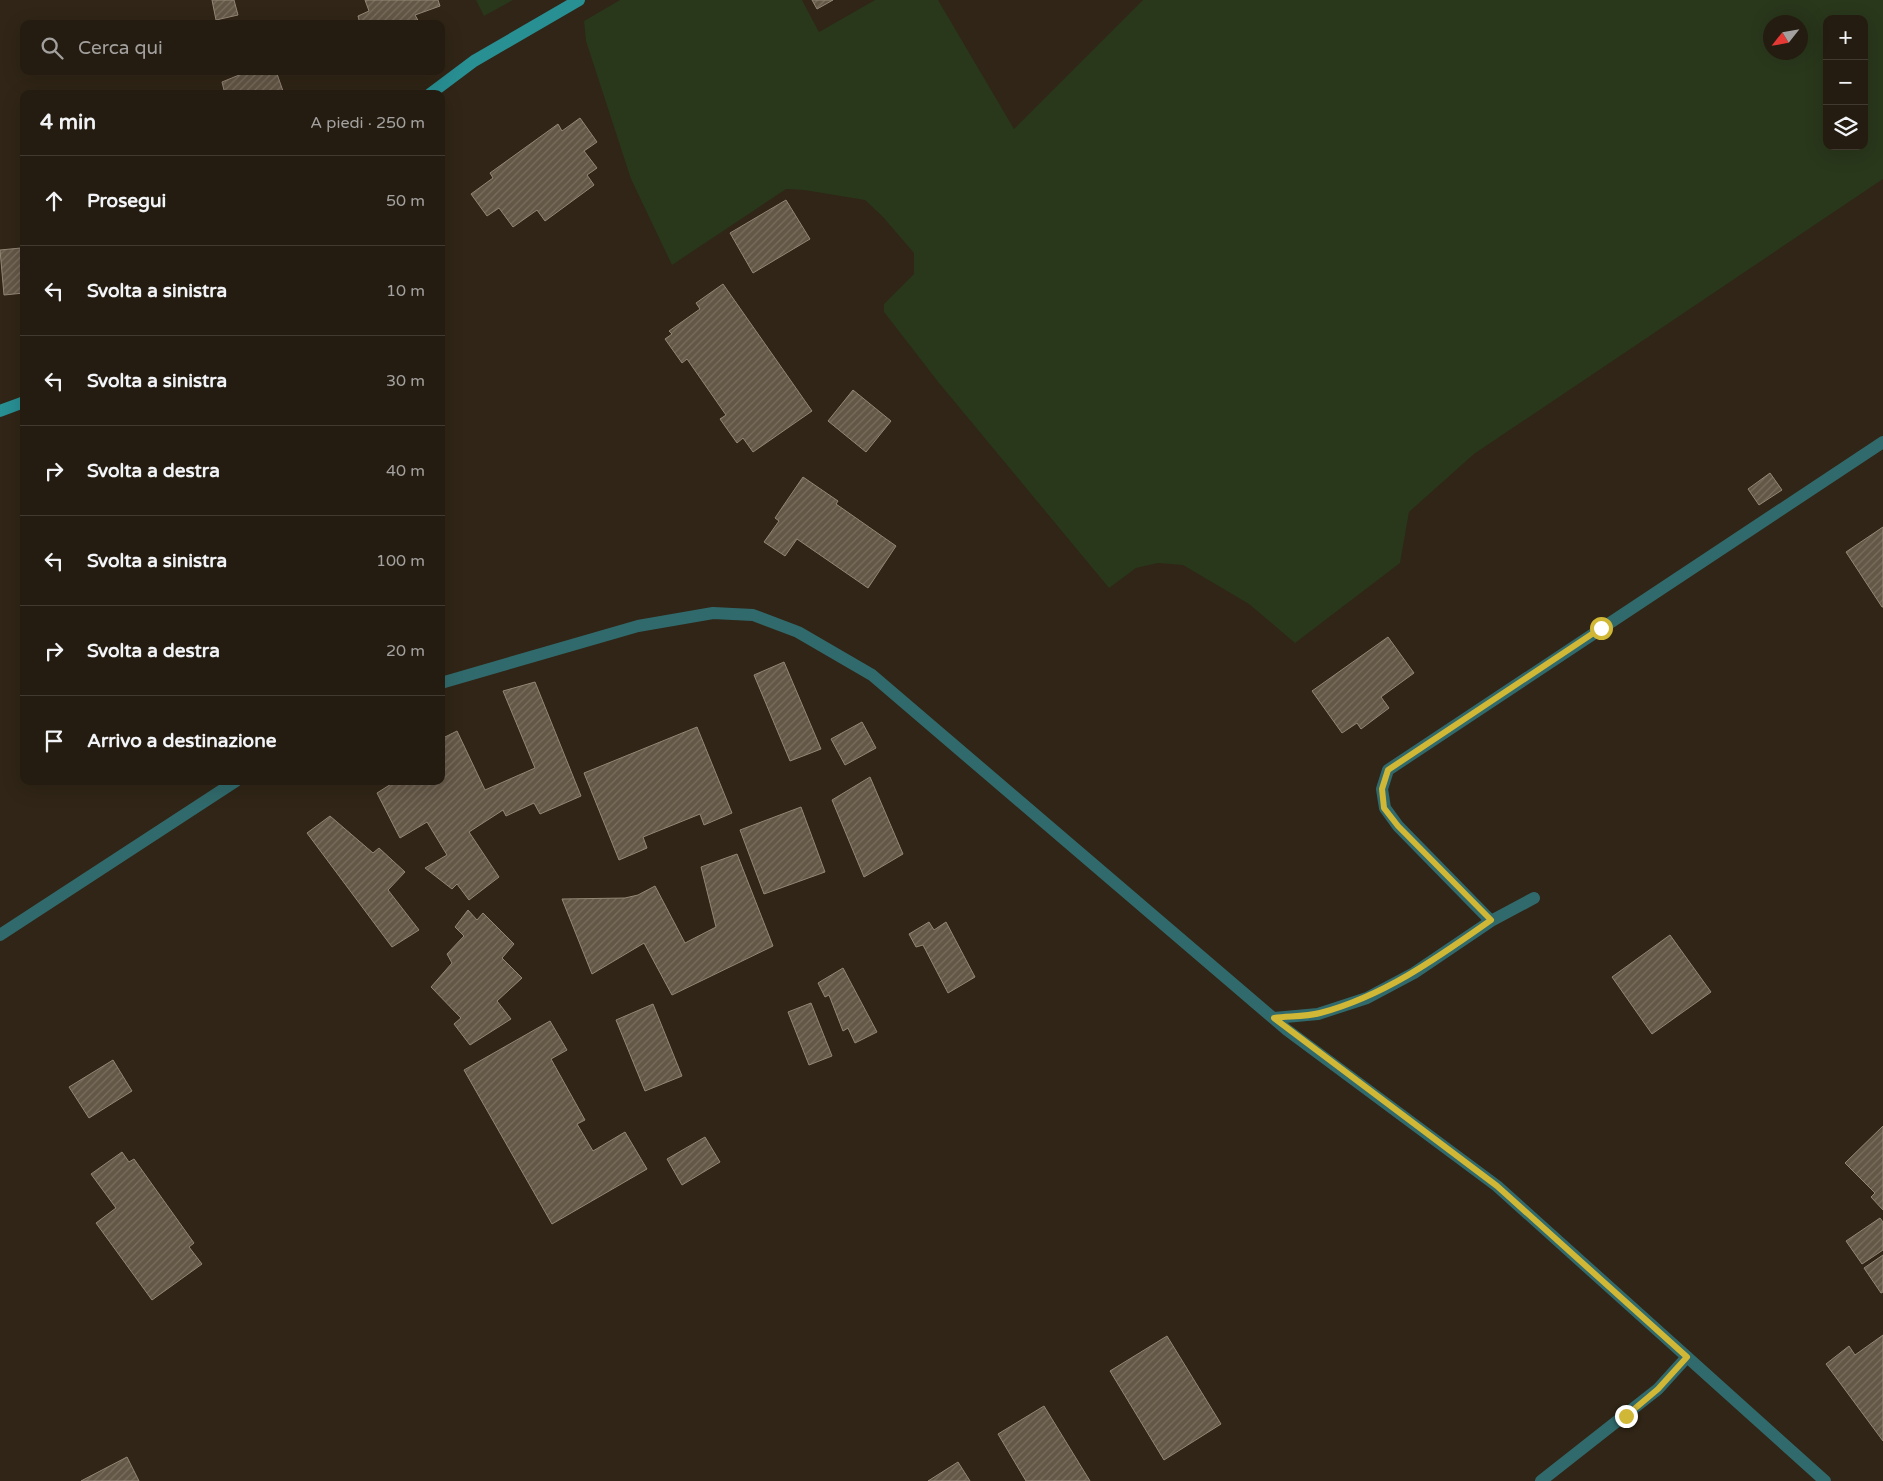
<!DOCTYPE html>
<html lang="it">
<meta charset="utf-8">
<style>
:root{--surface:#241c10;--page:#30291e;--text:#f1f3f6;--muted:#a3a19f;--line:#413a30}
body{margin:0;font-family:"Varela Round",sans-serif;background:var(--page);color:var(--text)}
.controls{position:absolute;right:15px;top:15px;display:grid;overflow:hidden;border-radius:10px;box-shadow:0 5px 20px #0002}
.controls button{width:45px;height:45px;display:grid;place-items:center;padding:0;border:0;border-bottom:1px solid var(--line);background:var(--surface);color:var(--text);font:25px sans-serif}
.compass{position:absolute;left:1763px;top:15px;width:45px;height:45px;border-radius:50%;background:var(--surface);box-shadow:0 5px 20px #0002;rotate:239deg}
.stop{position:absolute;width:15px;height:15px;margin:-11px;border:4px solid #d1b736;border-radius:50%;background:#fff}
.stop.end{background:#d1b736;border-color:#fff;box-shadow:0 1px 5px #0008}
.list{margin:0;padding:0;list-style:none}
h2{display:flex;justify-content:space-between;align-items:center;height:65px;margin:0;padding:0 20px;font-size:21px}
h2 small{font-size:16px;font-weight:400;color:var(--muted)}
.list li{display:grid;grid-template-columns:32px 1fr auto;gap:15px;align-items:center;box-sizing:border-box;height:90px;padding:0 20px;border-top:1px solid var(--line)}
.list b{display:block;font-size:19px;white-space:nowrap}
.list em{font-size:16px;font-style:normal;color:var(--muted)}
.icon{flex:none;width:28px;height:28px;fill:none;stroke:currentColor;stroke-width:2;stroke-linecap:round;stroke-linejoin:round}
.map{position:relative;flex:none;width:1883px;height:1481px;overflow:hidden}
.search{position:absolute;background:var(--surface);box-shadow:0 5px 20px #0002;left:20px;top:20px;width:425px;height:55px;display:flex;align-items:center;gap:12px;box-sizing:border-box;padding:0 18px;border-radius:10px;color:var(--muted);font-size:19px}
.panel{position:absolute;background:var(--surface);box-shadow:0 5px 20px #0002;left:20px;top:90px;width:425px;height:695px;border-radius:10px}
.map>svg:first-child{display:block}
.grass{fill:#29371b;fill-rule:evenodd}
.building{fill:url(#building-hatch);stroke:#948776}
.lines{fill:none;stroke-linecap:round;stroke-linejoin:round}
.lane{stroke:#316a6c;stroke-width:12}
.street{stroke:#316a6c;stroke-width:12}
.secondary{stroke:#288f93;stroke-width:12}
.route{stroke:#d1b736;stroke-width:6}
</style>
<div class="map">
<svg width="1883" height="1481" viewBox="0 0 1883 1481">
<defs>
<pattern id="building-hatch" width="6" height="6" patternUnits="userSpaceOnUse" patternTransform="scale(1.25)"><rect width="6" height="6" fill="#635746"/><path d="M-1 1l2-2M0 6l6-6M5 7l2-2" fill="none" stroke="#7a6f61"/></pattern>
</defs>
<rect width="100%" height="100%" fill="#302516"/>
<!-- grass -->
<path class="grass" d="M476 0H513L484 16Z
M620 0H802L819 32 875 0H938L1014 129 1143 0H1883V179L1474 454 1409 512 1400 563 1295 643 1249 604 1183 565 1158 563 1136 568 1109 588 939 383 884 312V304L914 274V253L883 217 865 200 804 190 786 189 672 265 631 179 586 41 584 21ZM1827 19H1864V146H1827ZM1770 22H1800V52H1770Z"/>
<!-- building -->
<path class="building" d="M212 0H234L238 15 216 20Z
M365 0H438L440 6 415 15 420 24H360L358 16 369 11Z
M812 0H833L817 9Z
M249 71H276L284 94H225L222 82Z
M580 118 597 142 584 151 597 168 587 175 594 185 545 221 537 210 513 227 499 208 487 216 471 194 493 178 490 173 558 124 562 131Z
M786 200 810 239 753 273 730 233Z
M21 248 24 252V293L4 295 0 250Z
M723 284 812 411 753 452 743 438 737 443 720 419 726 415 687 359 682 363 665 339 672 334 669 331 700 309 696 303Z
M853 390 891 421 866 452 828 421Z
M1770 473 1782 490 1759 505 1748 489Z
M803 477 838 501 836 504 896 546 868 588 797 539 785 556 764 542 779 521 775 518Z
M1883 527V607H1882L1846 552Z
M1388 637 1414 673 1381 697 1389 708 1361 729 1357 723 1342 733 1312 691Z
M784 662 821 749 790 761 754 675Z
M535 682 581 796 540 814 534 803 506 816 503 810 469 832 499 877 469 900 457 884 452 889 425 868 447 855 427 822 400 838 377 793 396 781H441V739L457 731 485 790 535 768 503 691Z
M862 722 876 748 845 765 831 739Z
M697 727 732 813 704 825 700 814 643 837 647 848 619 860 584 773Z
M870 777 903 854 864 877 832 800Z
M801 807 825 872 764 894 740 830Z
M330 816 373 853 379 848 405 872 388 890 419 930 392 947 307 833Z
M737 854 773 946 672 995 644 943 592 974 562 899 625 898 638 895 655 886 685 943 716 927 701 867Z
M468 910 477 920 483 913 514 944 502 958 522 978 497 1001 511 1019 470 1045 454 1024 461 1018 431 987 452 963 447 954 464 936 455 927Z
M929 922 934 930 946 922 975 977 948 993 923 945 916 947 909 934Z
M1670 935 1711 992 1652 1034 1612 977Z
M843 968 877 1032 855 1043 848 1028 843 1031 829 995 825 997 818 983Z
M811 1003 832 1056 809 1065 788 1012Z
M653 1004 682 1076 645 1091 616 1020Z
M550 1021 567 1050 551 1059 585 1120 577 1124 593 1151 625 1132 647 1169 552 1224 464 1070Z
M113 1060 132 1091 89 1118 69 1087Z
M1883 1126V1210L1871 1197 1875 1193 1845 1163Z
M705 1137 720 1162 682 1185 667 1159Z
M122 1152 129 1162 134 1159 194 1243 189 1247 202 1264 152 1300 96 1223 116 1208 91 1174Z
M1880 1218 1883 1222V1250L1862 1264 1846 1241Z
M1883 1255V1292L1881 1293 1864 1268Z
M1883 1335V1441L1826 1364 1849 1346 1855 1355Z
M1167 1336 1221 1424 1164 1460 1110 1371Z
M1044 1406 1090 1481H1026L998 1434Z
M127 1457 139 1481H81Z
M958 1462 970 1481H928Z"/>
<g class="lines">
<!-- lane -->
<path class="lane" d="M1541 1481 1658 1389 1687 1357"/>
<!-- street -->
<path class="street" d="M441 683 638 626 713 613 753 615 798 632 872 675 1287 1030 1497 1186 1825 1481
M1491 921 1398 826 1385 808 1382 789 1388 770 1883 442
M0 935 236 781
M1274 1018 1318 1014 1367 998 1414 973 1491 921 1534 898"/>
<!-- secondary -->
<path class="secondary" d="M430 94 474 61 579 0
M0 411 24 402"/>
</g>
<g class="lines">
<!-- route -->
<path class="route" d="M1601 628 1388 770 1382 789 1384 808 1398 826 1491 920C1437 958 1384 996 1320 1013 1305 1017 1289 1016 1274 1018L1497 1186 1687 1357 1658 1389 1626 1416"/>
</g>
</svg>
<div class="controls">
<button>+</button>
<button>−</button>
<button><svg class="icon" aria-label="layers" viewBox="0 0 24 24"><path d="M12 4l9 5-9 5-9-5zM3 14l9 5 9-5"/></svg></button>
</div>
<svg class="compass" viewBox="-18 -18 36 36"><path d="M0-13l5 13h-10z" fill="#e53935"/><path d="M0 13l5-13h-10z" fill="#a3a19f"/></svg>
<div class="stop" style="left:1601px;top:628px"></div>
<div class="stop end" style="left:1626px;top:1416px"></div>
<div class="search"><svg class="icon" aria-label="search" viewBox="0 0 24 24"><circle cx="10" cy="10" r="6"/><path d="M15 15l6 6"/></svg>Cerca qui</div>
<section class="panel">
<h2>4 min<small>A piedi · 250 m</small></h2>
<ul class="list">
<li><svg class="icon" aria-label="ahead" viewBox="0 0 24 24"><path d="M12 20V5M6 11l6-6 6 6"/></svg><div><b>Prosegui</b></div><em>50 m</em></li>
<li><svg class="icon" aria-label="left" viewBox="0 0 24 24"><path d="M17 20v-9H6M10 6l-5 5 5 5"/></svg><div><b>Svolta a sinistra</b></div><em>10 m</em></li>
<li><svg class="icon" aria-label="left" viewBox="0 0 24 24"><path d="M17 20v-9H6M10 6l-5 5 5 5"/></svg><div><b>Svolta a sinistra</b></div><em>30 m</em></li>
<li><svg class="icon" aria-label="right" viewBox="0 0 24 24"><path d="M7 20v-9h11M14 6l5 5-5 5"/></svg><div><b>Svolta a destra</b></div><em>40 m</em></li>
<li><svg class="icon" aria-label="left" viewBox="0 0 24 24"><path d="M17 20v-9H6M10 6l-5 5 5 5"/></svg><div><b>Svolta a sinistra</b></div><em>100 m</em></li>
<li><svg class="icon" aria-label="right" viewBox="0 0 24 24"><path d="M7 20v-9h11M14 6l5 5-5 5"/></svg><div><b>Svolta a destra</b></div><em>20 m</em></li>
<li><svg class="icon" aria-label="arrive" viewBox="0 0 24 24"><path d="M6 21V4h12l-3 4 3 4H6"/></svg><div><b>Arrivo a destinazione</b></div></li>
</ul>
</section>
</div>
